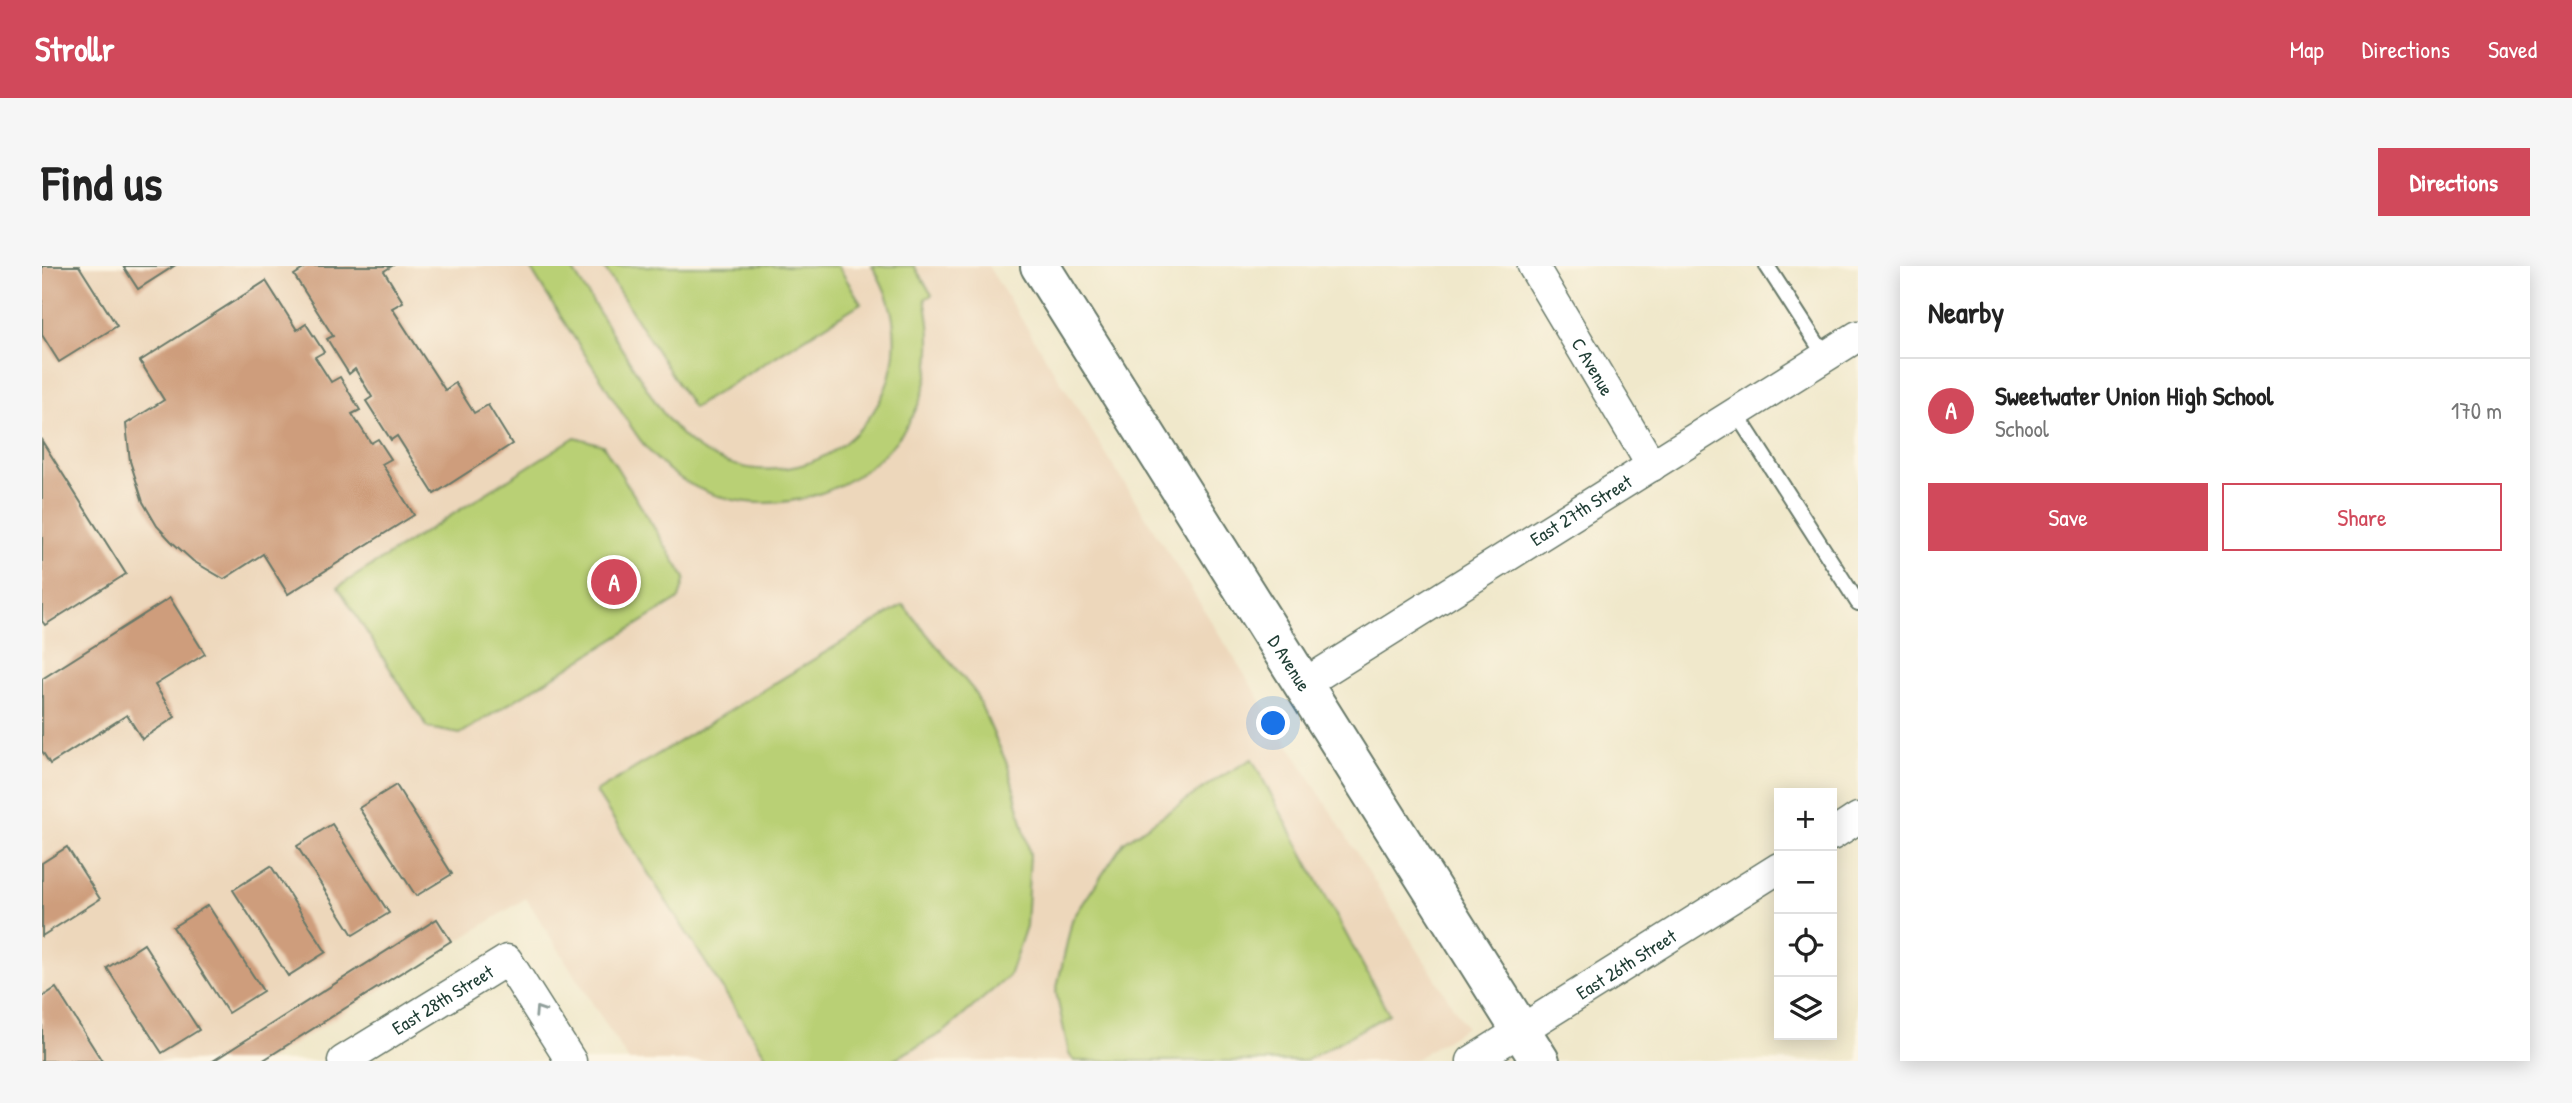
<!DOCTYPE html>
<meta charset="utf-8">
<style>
:root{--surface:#fff;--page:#f6f6f6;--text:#222;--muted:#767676;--line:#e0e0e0;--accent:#d1495b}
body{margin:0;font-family:"Patrick Hand",sans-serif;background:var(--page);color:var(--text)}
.controls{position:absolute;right:21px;bottom:21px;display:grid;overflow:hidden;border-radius:0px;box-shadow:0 4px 18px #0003}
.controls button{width:63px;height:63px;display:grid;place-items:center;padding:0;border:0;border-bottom:2px solid var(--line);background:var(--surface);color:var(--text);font:35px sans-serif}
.you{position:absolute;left:1232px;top:458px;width:24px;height:24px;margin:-18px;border:5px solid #fff;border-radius:50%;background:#1a73e8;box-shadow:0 0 0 10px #1a73e833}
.badge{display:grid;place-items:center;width:46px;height:46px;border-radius:50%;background:var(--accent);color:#fff;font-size:23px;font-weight:700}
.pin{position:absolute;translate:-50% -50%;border:4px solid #fff;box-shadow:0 2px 7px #0006}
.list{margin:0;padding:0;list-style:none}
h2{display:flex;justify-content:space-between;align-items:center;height:91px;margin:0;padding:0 28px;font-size:30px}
h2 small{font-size:23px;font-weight:400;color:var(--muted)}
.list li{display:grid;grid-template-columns:46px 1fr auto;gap:21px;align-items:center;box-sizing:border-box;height:105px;padding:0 28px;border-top:2px solid var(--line)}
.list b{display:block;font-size:26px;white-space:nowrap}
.list p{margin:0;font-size:23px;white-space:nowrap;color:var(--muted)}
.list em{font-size:23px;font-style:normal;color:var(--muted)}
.actions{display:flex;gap:14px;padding:21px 28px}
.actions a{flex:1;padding:16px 0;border:2px solid var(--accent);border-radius:0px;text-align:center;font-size:24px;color:var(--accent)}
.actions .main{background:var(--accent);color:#fff}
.icon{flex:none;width:38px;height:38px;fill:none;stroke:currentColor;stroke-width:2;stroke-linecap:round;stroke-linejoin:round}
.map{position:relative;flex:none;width:1816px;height:795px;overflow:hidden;border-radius:0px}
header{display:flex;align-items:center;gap:42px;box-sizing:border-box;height:98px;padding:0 35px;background:var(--accent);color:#fff}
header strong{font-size:33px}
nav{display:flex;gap:38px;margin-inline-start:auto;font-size:24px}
.intro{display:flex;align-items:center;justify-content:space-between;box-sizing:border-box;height:168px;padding:0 42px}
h1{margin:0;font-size:49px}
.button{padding:18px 32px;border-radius:0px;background:var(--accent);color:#fff;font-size:24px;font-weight:700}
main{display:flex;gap:42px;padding:0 42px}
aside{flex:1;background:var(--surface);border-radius:0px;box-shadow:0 4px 18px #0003}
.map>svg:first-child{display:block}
.built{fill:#edd7bb}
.garden{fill:#b9d075;stroke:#6c8654;stroke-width:2}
.building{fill:#ce9d7c}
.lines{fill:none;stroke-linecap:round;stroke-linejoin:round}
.lane-casing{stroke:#687969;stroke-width:18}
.street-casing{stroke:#687969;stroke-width:33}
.secondary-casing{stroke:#687969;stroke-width:42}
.lane{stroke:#fff;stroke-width:14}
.street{stroke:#fff;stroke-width:30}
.secondary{stroke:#fff;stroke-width:38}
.oneway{stroke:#8f9e9a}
.labels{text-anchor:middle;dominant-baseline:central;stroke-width:5;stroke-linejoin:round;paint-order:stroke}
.street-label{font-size:19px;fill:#1f3d34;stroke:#fcf5e5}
</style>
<header>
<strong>Strollr</strong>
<nav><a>Map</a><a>Directions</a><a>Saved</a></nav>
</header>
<div class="intro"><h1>Find us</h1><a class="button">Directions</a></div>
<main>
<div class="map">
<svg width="1816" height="795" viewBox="0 0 1816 795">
<rect width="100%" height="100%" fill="#fcf5e5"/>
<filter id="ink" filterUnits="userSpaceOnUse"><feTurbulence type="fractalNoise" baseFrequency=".0143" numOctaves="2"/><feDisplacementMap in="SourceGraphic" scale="14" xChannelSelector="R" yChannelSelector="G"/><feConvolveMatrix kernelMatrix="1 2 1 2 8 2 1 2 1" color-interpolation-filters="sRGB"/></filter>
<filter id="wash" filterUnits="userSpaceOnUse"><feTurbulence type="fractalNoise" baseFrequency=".00686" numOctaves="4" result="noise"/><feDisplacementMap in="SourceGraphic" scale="28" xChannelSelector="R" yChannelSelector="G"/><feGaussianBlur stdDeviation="1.57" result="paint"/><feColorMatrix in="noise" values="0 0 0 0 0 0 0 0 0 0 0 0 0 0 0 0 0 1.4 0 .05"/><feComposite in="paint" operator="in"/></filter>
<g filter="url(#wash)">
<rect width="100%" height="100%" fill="#f0e8cb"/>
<!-- built -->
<path class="built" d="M0 0H946L1424 761 1370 795H587L484 632 226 795H0Z"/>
<!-- garden -->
<path class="garden" d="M487 0H528C548 31 567 63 587 94 608 126 626 164 659 184 779 255 905 118 830 0H872L890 29 883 33C890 66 891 101 879 132 841 229 716 269 632 208 600 185 582 149 561 116 536 78 511 39 487 0Z
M561 0H796L819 37 651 142Z
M533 171 561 179 643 312 637 333 418 468 386 462 296 321Z
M861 339 933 426 966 500 988 588 984 660 967 710 902 766 849 795H727L554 526Z
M1210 493 1347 748 1263 795H1032L1027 788 1014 726 1030 654 1082 576 1175 513Z"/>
<g id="blocks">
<!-- building -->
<path class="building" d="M0 0H37L75 60 17 96 0 69Z
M81 0H132L96 23Z
M266 0H350L342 5 361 36 350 42 403 124 413 117 432 147 446 139 470 178 392 228 355 170 349 174 324 135 330 131 313 103 307 108 285 73 291 70 252 9Z
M224 15 255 64 264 58 282 86 273 91 289 116 298 111 318 144 310 148 329 177 336 173 349 193 340 198 372 249 246 328 221 288 182 313 151 295 129 275 115 260 101 236 88 195 84 158 122 134 98 95Z
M0 175 84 308 3 359 0 355Z
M128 332 163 388 113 419 133 451 100 473 85 449 8 498 0 485V413Z
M354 519 410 608 374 630 317 542Z
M290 558 347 647 311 669 255 580Z
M25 581 58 633 0 670V597Z
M229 600 284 686 246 710 191 624Z
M166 639 221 725 186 747 131 661Z
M395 653 409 675 220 795H171Z
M102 678 157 764 120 787 65 702Z
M14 722 60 795H0V731Z"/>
</g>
</g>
<g filter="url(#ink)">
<use href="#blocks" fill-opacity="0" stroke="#687969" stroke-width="2"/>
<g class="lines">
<!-- lane casing -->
<g class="lane-casing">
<path id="lane" d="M1725 0 1783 90
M1694 147 1816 337"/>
</g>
<!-- street casing -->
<g class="street-casing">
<g id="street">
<path id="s1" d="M1491 0 1610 200"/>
<path id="s2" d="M1262 418 1816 70"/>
<path d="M1790 569 1816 552"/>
<path id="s3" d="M301 795 465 694 529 795"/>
<path id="s4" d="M1430 795 1737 602"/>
</g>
</g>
<!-- secondary casing -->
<g class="secondary-casing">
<g id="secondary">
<path id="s5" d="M998 0 1498 795"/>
</g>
</g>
<!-- lane -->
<use href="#lane" class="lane"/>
<!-- street -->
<use href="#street" class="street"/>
<!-- secondary -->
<use href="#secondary" class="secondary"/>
</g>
<!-- one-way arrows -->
<defs><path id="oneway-chevron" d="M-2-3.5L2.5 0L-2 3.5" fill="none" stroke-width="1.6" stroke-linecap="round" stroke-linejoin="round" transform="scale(1.75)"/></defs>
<use class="oneway" href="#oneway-chevron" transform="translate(497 745) rotate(-123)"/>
</g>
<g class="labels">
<!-- street labels -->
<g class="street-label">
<text stroke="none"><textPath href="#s1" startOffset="117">C Avenue</textPath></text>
<text stroke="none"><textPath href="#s2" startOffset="327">East 27th Street</textPath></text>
<text stroke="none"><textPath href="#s5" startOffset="469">D Avenue</textPath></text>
<text stroke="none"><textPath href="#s4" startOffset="182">East 26th Street</textPath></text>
<text stroke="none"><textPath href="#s3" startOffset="117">East 28th Street</textPath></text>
</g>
</g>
</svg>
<div class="controls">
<button>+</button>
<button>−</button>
<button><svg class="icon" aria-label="locate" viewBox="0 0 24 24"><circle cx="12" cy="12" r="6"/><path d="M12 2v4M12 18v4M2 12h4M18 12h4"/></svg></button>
<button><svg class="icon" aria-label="layers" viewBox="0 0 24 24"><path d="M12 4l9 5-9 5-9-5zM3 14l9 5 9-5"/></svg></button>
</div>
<div class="you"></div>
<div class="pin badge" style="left:572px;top:316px">A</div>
</div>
<aside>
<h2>Nearby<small></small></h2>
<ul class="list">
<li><span class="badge">A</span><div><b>Sweetwater Union High School</b><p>School</p></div><em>170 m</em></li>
</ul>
<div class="actions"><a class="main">Save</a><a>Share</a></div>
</aside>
</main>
